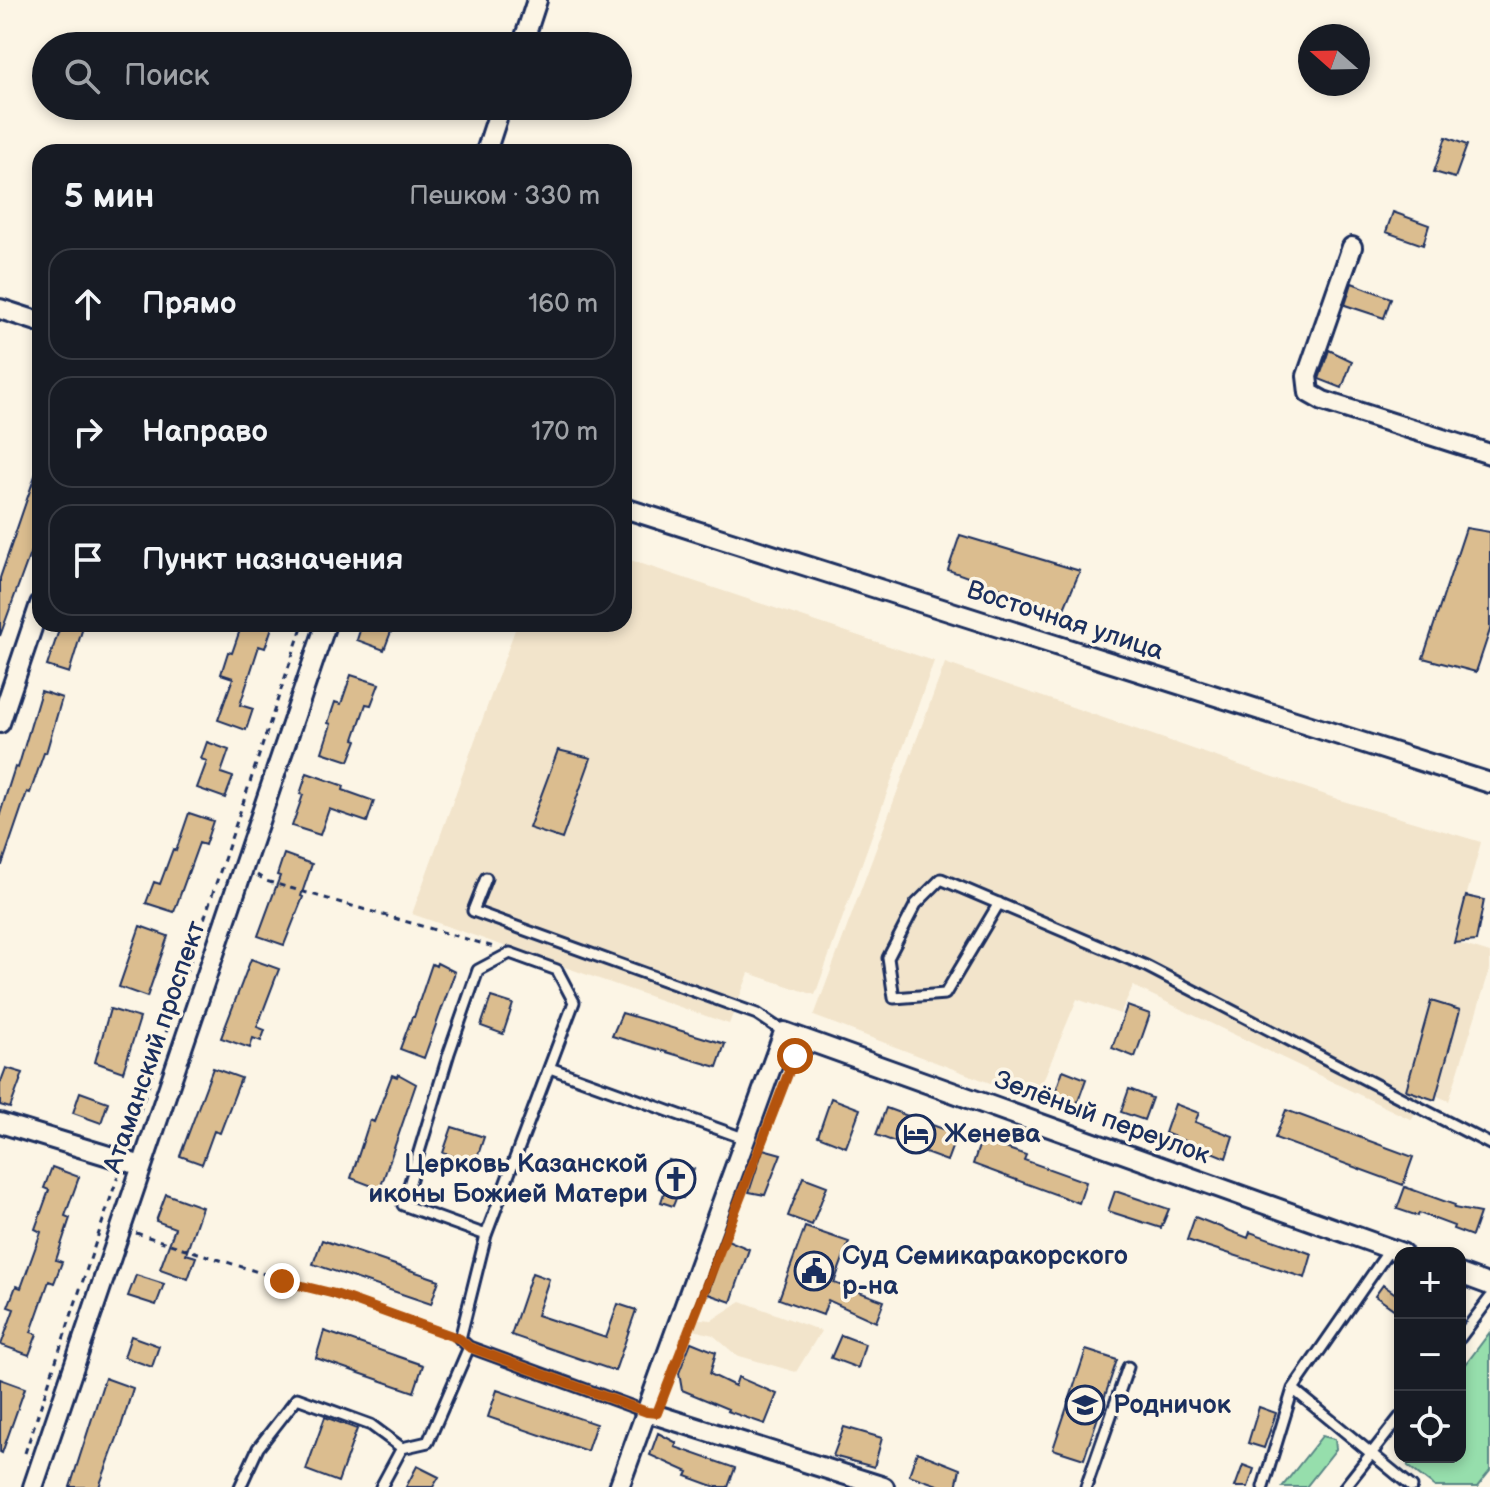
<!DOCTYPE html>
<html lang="ru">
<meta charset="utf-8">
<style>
:root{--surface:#171b24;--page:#242831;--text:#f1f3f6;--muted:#9ea1a6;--line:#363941}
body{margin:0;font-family:"Balsamiq Sans",sans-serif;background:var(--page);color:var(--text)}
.controls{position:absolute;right:24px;bottom:24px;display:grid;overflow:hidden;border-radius:16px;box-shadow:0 4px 12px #0003}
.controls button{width:72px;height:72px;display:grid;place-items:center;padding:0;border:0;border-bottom:2px solid var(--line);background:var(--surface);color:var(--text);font:40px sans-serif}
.compass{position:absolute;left:1298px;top:24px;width:72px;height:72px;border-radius:50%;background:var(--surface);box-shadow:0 4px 12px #0003;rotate:290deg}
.stop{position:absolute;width:24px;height:24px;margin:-18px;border:6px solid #b45309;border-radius:50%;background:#fff}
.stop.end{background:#b45309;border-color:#fff;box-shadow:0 2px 8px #0008}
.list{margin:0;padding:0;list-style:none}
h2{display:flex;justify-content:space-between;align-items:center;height:104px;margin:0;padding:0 32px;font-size:34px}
h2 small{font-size:26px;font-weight:400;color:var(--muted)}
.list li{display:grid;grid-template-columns:52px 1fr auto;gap:24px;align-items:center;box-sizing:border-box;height:112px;margin:0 16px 16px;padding:0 16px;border:2px solid var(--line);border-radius:24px}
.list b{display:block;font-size:30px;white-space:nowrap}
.list em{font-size:26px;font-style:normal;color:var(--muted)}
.icon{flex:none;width:44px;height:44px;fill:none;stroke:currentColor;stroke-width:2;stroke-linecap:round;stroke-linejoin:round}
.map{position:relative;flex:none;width:1490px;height:1487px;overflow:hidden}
.search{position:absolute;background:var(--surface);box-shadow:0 4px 12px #0003;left:32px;top:32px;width:600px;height:88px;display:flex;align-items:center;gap:20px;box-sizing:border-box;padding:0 28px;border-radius:44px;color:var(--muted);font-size:30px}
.panel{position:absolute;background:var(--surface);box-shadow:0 4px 12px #0003;left:32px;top:144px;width:600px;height:488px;border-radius:24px}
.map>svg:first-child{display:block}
.built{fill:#f2e4cb}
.green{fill:#96deac;stroke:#588685;stroke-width:2}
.building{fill:#dbbd8f;stroke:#1b2f5e;stroke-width:2}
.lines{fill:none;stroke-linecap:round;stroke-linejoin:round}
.service-casing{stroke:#1b2f5e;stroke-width:15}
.minor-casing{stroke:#1b2f5e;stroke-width:24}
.path{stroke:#1b2f5e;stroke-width:3;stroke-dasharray:6 6;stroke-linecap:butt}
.service{stroke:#fcf5e5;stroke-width:9}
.minor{stroke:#fcf5e5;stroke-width:18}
.route{stroke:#b45309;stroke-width:10}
.labels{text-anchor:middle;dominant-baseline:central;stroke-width:7;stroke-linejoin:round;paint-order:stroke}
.street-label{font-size:26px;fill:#1b2f5e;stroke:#fcf5e5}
.poi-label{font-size:26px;font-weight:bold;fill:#1b2f5e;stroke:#fcf5e5;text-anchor:start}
</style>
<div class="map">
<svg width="1490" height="1487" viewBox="0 0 1490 1487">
<rect width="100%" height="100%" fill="#fcf5e5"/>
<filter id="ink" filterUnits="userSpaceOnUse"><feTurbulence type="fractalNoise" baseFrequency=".0125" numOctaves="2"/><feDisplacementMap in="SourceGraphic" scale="16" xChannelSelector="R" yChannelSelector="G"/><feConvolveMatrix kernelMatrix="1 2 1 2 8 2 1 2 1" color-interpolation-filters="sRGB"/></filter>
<g filter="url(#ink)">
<!-- built -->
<path class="built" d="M624 558 934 661 815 995 749 973 729 1024 412 914 517 624H624Z
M945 663 1343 801 1481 842 1454 942 1490 953V969L1449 1101 1423 1090 1412 1120 1133 986 1120 1014 1077 999 1035 1100 814 1016Z
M741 1301 821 1331 796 1372 736 1355 713 1335 690 1329 689 1318 712 1320Z"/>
<!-- green -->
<path class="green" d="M1490 1332V1471L1477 1487H1435L1408 1466 1406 1457H1460V1372Z
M1322 1436 1335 1439 1336 1449 1306 1487H1282Z"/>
<!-- building -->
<path class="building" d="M1446 137 1467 145 1455 178 1434 172Z
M1393 212 1429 225 1423 245 1386 232Z
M1352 283 1391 298 1384 318 1345 305Z
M1329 350 1352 361 1342 388 1319 379Z
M38 467 40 526 0 636V578Z
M1466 528 1490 532V630L1476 672 1423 658Z
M960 535 1080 571 1063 611 948 570Z
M61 624H84L69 673 47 666Z
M242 624H264L272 627 265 648 259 646 240 705 253 709 246 730 218 720 233 678 221 674 228 652 232 653Z
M362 624H378L392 629 384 650 357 640Z
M351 675 379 684 371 705 366 704 354 739 357 740 349 761 322 752 331 724 328 723 335 702 341 704Z
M41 691 62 698 46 753H44L30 793 27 792 2 865H0V814L15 767 18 768Z
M207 742 229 750 221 773 233 777 225 798 197 788 207 761 201 759Z
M558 750 591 758 562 839 529 828Z
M307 773 344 786 343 790 374 801 367 822 329 809 320 835 292 826 303 795 300 794Z
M189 813 213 821 205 845 199 843 174 912 146 903 154 882 160 884 173 849 176 851Z
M284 854 312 864 301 896 303 897 284 945 258 936 280 876 277 875Z
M1466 896 1484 900 1476 941 1454 943Z
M140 926 168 936 147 997 119 987Z
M251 959 279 969 257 1027 265 1030 261 1041 253 1038 250 1048 221 1038Z
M437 963 455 972 424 1058 400 1049 412 1017H414L432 964 436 966Z
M491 997 513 1004 503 1034 481 1026Z
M1431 1001 1460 1010 1435 1100 1406 1090Z
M1127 1006 1150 1014 1135 1057 1112 1048Z
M110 1009 140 1018 123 1072 95 1062Z
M622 1013 725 1044 717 1067 612 1036Z
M6 1068 23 1073 10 1108 0 1105V1084Z
M213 1068 241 1078 220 1133 214 1131 202 1164 180 1156Z
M1063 1070 1086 1079 1076 1107 1053 1099Z
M398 1074 416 1084 380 1189 351 1178 370 1120 374 1122 392 1075 397 1077Z
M1129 1089 1152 1098 1144 1120 1121 1112Z
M80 1092 108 1102 101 1123 73 1113Z
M831 1098 860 1109 846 1147 818 1136Z
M1175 1104 1199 1113 1195 1122 1233 1136 1226 1158 1165 1133Z
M886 1108 957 1134 947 1161 876 1135Z
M1286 1110 1413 1157 1403 1185 1275 1138Z
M452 1127 484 1137 475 1164 443 1153Z
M981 1140 1026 1155 1024 1160 1086 1182 1079 1203 973 1164Z
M763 1149 781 1154 765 1195 749 1192Z
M669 1160 694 1169 683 1198 677 1196 673 1206 661 1202 665 1190 659 1188Z
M52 1167 79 1177 65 1216 70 1218 56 1260 62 1262 54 1283 49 1281 31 1332 37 1334 29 1355 1 1345 14 1309 8 1307 16 1286 21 1288 41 1232 35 1229 49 1190 44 1188Z
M803 1177 827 1186 812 1225 788 1216Z
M1405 1187 1455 1205 1454 1208 1480 1213 1472 1236 1453 1229 1454 1226 1419 1213 1418 1216 1397 1209Z
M1115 1191 1169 1209 1161 1228 1108 1211Z
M166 1194 202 1207 186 1254 196 1257 188 1279 160 1269 175 1228 156 1221Z
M1195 1217 1248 1238 1250 1232 1312 1254 1305 1278 1187 1240Z
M805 1227 849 1242 834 1283 884 1301 876 1322 828 1300 823 1315 779 1299Z
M725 1239 749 1249 731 1302 708 1294Z
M322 1240 439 1280 431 1304 313 1264Z
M532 1273 549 1279 537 1315 606 1338 618 1304 636 1310 615 1371 511 1335Z
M136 1275 164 1284 156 1305 128 1296Z
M1383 1285 1400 1297V1303L1395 1310 1375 1296Z
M324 1331 423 1365 414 1392 316 1358Z
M841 1335 865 1344 858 1368 831 1358Z
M131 1336 159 1346 152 1367 124 1357Z
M691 1342 716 1352 710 1374 735 1386 738 1377 777 1394 765 1424 727 1411 728 1409 682 1390 679 1373Z
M1086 1350 1117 1360 1084 1459 1053 1449Z
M105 1378 133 1388 120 1430 99 1487H70Z
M0 1379 25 1388 2 1453 0 1452Z
M497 1390 596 1424 587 1451 488 1417Z
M1259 1407 1276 1413 1264 1448 1248 1443Z
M325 1417 357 1429 338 1482 306 1470Z
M844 1427 882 1438 874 1467 833 1456Z
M658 1433 677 1443 675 1447 735 1468 728 1487H716L686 1476 688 1472 650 1455Z
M917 1452 960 1469 956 1487H943L909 1475Z
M1243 1465 1254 1469 1248 1487H1235Z
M417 1466 439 1477 433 1487H406Z"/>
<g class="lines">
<!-- service casing -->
<g class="service-casing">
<path id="service" d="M486 878 473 911 757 1014 784 1032
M999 903 945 994 894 998 888 958 916 904 941 879 1146 966 1490 1144
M550 1068 746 1139
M486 1235 403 1205 449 1053 478 970 510 953 557 970 574 1002 486 1235 460 1339 469 1347 647 1412
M1460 1338 1490 1298
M1293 1389 1412 1487
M240 1487 258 1448 297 1398 371 1425 402 1448
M381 1487 402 1448 428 1442 469 1347
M1086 1487 1128 1367
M1263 1487 1293 1389 1390 1249
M1345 1487 1400 1417"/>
</g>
<!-- minor casing -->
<g class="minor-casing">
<path id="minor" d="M522 46 537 0
M486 152 501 106
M1352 247 1307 376 1309 393 1323 401 1490 454
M0 309 40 322
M624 508 1490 783
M0 723 40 604
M0 1123 142 1166
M1460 1274 1490 1285
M647 1412 884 1487
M33 1487 326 624
M619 1487 784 1032 1402 1253"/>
</g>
<!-- path -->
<path class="path" d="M257 875 266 881 494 947
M792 1064 795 1056 806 1059
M128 1146 303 624
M136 1233C240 1267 345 1298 448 1335
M25 1453 118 1176"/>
<!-- service -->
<use href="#service" class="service"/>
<!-- minor -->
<use href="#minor" class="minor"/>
</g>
</g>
<g class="lines" filter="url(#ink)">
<!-- route -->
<path class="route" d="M282 1281 335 1294 460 1339 469 1347 647 1412 657 1413 795 1056"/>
</g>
<!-- icons -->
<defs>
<g id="hotel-ring" transform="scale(2)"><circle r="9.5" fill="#fcf5e5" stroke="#1b2f5e" stroke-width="1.5"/><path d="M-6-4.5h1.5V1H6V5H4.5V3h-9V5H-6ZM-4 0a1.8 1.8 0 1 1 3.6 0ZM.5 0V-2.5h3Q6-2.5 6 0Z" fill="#1b2f5e"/></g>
<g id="church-ring" transform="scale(2)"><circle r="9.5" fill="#fcf5e5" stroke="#1b2f5e" stroke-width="1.5"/><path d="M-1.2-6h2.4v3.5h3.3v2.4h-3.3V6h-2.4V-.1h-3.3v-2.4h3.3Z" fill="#1b2f5e"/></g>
<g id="civic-ring" transform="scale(2)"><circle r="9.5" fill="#fcf5e5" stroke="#1b2f5e" stroke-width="1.5"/><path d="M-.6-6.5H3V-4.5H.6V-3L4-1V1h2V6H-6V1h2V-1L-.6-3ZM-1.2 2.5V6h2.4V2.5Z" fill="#1b2f5e"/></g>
<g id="school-ring" transform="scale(2)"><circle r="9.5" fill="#fcf5e5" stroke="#1b2f5e" stroke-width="1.5"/><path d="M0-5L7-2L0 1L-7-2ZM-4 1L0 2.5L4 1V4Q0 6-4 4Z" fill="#1b2f5e"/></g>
</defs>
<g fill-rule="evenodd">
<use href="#hotel-ring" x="916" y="1134"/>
<use href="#church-ring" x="676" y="1179"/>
<use href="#civic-ring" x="814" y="1271"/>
<use href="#school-ring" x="1085" y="1405"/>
</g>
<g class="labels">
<!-- street labels -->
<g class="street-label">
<text transform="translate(1065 621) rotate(18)">Восточная улица</text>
<text transform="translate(155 1047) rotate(-71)">Атаманский проспект</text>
<text transform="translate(1102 1118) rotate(20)">Зелёный переулок</text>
</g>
<!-- poi labels -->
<g class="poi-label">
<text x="944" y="1134">Женева</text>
<text x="648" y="1164" text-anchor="end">Церковь Казанской<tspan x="648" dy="30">иконы Божией Матери</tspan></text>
<text x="842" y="1256">Суд Семикаракорского<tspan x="842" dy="30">р-на</tspan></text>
<text x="1113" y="1405">Родничок</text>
</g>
</g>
</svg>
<div class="controls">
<button>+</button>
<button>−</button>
<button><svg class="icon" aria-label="locate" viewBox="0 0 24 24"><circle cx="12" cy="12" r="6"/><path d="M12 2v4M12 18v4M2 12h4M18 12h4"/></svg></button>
</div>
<svg class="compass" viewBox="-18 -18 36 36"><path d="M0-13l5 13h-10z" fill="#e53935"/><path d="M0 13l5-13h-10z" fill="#9ea1a6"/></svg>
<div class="stop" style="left:795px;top:1056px"></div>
<div class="stop end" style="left:282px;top:1281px"></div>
<div class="search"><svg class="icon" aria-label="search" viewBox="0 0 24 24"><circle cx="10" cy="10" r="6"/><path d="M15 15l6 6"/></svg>Поиск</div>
<section class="panel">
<h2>5 мин<small>Пешком · 330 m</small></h2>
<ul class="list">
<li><svg class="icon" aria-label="ahead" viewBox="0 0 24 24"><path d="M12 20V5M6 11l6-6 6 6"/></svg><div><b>Прямо</b></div><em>160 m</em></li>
<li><svg class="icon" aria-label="right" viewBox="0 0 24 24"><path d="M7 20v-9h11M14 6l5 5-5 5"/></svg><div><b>Направо</b></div><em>170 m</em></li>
<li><svg class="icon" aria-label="arrive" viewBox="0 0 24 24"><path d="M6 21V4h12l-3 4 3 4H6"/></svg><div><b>Пункт назначения</b></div></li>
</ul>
</section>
</div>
